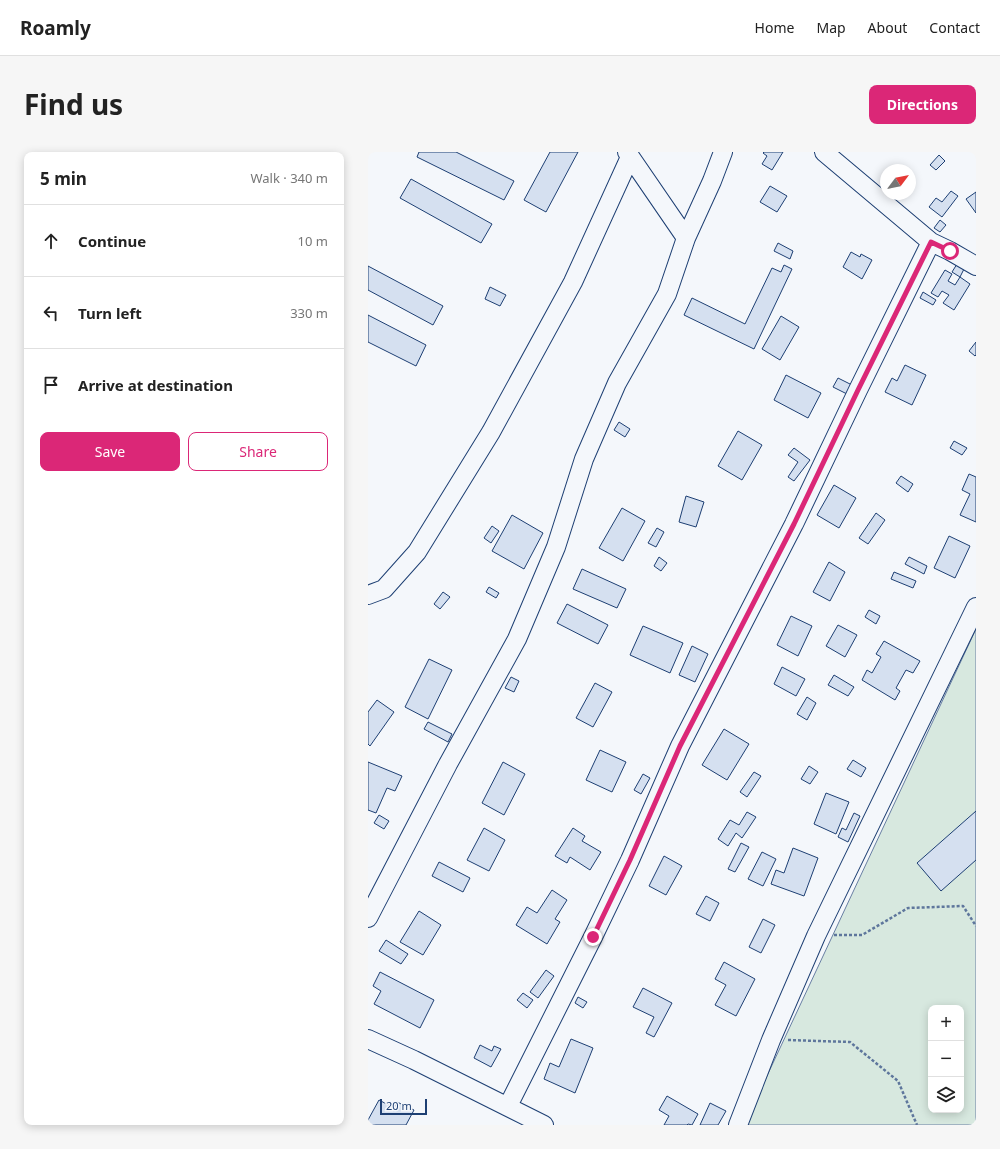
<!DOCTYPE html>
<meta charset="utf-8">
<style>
:root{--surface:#fff;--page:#f6f6f6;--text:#222;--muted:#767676;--line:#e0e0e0;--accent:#db2777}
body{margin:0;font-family:"Noto Sans",sans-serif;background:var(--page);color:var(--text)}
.controls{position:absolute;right:12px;bottom:12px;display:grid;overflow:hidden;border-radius:8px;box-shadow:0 2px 10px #0003}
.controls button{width:36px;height:36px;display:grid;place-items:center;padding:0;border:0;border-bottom:1px solid var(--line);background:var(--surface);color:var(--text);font:20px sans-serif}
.compass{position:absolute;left:512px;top:12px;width:36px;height:36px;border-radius:50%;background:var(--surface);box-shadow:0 2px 10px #0003;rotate:58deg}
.scale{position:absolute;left:12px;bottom:10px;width:47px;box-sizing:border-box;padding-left:4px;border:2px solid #1d3f73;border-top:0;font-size:11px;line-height:14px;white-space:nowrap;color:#1d3f73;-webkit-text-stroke:3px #f4f7fb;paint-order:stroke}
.stop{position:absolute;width:12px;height:12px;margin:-9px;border:3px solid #db2777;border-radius:50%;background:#fff}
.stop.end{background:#db2777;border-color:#fff;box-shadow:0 1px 4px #0008}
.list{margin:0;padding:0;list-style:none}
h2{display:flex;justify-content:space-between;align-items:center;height:52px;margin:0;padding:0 16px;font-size:17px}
h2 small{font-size:13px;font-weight:400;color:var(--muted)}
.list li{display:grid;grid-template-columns:26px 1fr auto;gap:12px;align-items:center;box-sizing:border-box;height:72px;padding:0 16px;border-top:1px solid var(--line)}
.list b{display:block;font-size:15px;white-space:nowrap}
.list em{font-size:13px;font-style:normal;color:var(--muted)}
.actions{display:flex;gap:8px;padding:12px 16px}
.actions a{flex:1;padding:9px 0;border:1px solid var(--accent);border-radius:8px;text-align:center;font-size:14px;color:var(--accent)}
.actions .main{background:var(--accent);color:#fff}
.icon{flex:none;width:22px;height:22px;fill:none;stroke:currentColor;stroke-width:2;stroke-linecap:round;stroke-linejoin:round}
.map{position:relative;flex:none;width:608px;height:973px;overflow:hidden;border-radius:8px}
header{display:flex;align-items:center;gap:24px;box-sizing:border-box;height:56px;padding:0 20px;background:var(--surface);border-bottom:1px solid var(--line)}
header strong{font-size:19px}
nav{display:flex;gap:22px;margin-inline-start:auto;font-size:14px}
.intro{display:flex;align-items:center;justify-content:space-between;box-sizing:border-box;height:96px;padding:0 24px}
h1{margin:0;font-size:28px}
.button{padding:10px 18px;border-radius:8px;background:var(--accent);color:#fff;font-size:14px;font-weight:700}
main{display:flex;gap:24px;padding:0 24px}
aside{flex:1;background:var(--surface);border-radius:8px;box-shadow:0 2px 10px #0003}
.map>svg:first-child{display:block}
.green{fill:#d7e8df;stroke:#687fa3;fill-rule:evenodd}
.building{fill:#d5e0f0;stroke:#1d3f73}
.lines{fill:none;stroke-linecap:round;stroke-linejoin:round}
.minor-casing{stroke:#1d3f73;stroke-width:20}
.path{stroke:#5e769c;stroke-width:2.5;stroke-dasharray:3 2;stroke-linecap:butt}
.minor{stroke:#f4f7fb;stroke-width:18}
.route{stroke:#db2777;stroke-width:5}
</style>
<header>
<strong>Roamly</strong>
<nav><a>Home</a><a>Map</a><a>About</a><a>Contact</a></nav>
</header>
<div class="intro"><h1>Find us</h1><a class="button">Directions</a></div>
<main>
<aside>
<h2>5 min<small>Walk · 340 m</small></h2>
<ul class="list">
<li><svg class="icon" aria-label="ahead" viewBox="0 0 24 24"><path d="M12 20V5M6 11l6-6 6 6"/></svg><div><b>Continue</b></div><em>10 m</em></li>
<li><svg class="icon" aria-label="left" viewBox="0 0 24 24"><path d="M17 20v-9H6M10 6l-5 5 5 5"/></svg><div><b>Turn left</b></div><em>330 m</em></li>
<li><svg class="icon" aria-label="arrive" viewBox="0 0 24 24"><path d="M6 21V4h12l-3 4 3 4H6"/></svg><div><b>Arrive at destination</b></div></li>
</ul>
<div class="actions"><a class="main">Save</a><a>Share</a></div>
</aside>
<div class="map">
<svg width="608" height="973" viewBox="0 0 608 973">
<rect width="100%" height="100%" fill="#f4f7fb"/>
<!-- green -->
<path class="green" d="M608 477V973H376ZM563 856H593V958H563Z"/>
<!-- building -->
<path class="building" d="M51 0H88L146 29 136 48 49 5Z
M182 0H210L178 60 156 48Z
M396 0H415L404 18 394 12 399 4 395 1Z
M571 3 577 9 568 18 562 13Z
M43 27 124 72 113 91 32 46Z
M402 34 419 44 409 60 392 50Z
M583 39 590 44 574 65 561 55 568 46 574 50Z
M608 40V61L598 47Z
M572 68 578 73 572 80 566 76Z
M410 91 425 99 422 107 406 99Z
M483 100 492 105 493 102 504 108 494 127 475 115Z
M589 112 596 117 592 125 584 120Z
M416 113 424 117 386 197 316 163 324 146 377 172 404 116 413 120Z
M0 114 75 154 65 173 0 138Z
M577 118 584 122 580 129 587 133 592 125 602 132 586 158 575 151 581 143 574 139 570 145 563 141Z
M122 135 138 143 132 154 117 147Z
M555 140 568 148 565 153 552 146Z
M0 163 58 193 48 214 0 190Z
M413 164 431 175 412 208 394 197Z
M608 190V203L607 204 601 199Z
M537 213 558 223 544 253 517 240 524 226 529 229Z
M418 223 453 241 440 266 406 248Z
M470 226 484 233 479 242 465 235Z
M251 270 262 277 257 285 246 278Z
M370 279 394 293 374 328 350 314Z
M586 289 599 296 594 303 582 296Z
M426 296 442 308 426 329 420 325 430 310 420 303Z
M601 322 608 325V370L592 363 602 342 594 338Z
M533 324 545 332 540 340 528 331Z
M466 333 488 346 471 376 449 363Z
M318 344 336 350 328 375 311 370Z
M254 356 277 369 255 409 231 396Z
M508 361 517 368 500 392 491 386Z
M144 363 175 381 156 417 124 399Z
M124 374 131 379 123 391 116 386Z
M289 376 296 380 288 395 280 391Z
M581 384 602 394 587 426 566 416Z
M291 405 299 411 293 419 286 414Z
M541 405 559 414 556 422 537 412Z
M461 410 477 420 462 449 445 440Z
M214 417 258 437 249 456 205 437Z
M526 420 548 429 545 436 523 427Z
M121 435 131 441 128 446 118 440Z
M75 440 82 445 72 457 66 452Z
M199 452 240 473 230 492 189 471Z
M501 458 512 464 508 472 497 465Z
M423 464 444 474 430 504 409 493Z
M470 473 489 483 477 505 458 494Z
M275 474 315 491 302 521 262 503Z
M516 489 552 509 545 521 538 518 528 536 532 539 527 548 494 528 499 518 504 521 513 505 508 502Z
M324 494 340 502 327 530 311 523Z
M61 507 84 518 60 567 37 555Z
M414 515 437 527 428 544 406 532Z
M466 523 486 535 480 544 460 533Z
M143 525 151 529 146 540 137 536Z
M227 531 244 540 225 575 208 566Z
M439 545 448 551 439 568 429 562Z
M9 548 26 560 2 594 0 592V560Z
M60 570 84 582 80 590 56 577Z
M356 577 381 592 359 628 334 613Z
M232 598 258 610 244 640 218 628Z
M485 608 498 616 493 625 479 617Z
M0 610 34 624 27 639 19 636 8 661 0 658Z
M135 610 157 622 136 663 114 651Z
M441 614 450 620 442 632 433 627Z
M386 620 393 624 379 645 372 640Z
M275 622 282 626 273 642 266 638Z
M458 641 481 650 468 682 446 672Z
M608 659V708L573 739 549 711Z
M379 660 388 665 374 686 368 681 360 694 350 687 362 668 371 673Z
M486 661 492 664 480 690 470 685 474 676 478 678Z
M11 663 21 669 16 677 6 671Z
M116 676 137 688 121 719 99 708Z
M205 676 217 684 214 689 233 700 222 718 202 705 199 711 187 704Z
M373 691 381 695 367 720 360 717Z
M425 696 450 706 436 744 403 732 408 718 416 721Z
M394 700 408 707 395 734 380 727Z
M296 704 314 714 298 743 281 734Z
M71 710 102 726 95 740 64 724Z
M184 738 199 748 187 767 192 770 179 792 148 773 159 755 169 761Z
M338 744 351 751 342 769 328 762Z
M51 759 73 773 55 803 32 790Z
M395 767 407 773 393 801 381 795Z
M18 788 40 802 33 812 11 799Z
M356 810 387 827 368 864 347 853 358 833 347 827Z
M178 818 186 824 170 846 162 840Z
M12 820 66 848 52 876 6 852 13 839 5 834Z
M275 836 304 851 286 885 278 881 286 865 265 855Z
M155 841 165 848 159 856 149 848Z
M210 845 219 850 215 856 207 851Z
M203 887 225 896 207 941 176 927 182 911 191 915Z
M112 893 124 899 126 894 133 897 123 915 106 906Z
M299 944 330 962 324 973 320 972 319 973H296L301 964 291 958Z
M11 948 26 956 29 950 46 958 38 973H3L0 971V968Z
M342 951 358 959 350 973H332Z"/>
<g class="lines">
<!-- minor casing -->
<g class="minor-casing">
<path id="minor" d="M456 0 563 90 582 99 608 114
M318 86 344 29 355 0
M0 443 16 437 49 400 123 280 205 130 262 5
M0 766 80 612 149 487 188 395 216 307 249 231 299 142 318 86 259 0
M0 887 46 908 176 973
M140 954 225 785 262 708 312 594 426 372 490 238 563 90
M370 973 403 888 448 784 608 455"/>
</g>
<!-- path -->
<path class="path" d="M466 783H494L540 756 595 754 608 774
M420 888 482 890 530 929 549 973"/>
<!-- minor -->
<use href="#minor" class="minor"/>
</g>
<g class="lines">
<!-- route -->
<path class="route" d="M225 785 262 708 312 594 426 372 490 238 563 90 582 99"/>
</g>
</svg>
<div class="controls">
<button>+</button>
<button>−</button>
<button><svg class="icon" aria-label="layers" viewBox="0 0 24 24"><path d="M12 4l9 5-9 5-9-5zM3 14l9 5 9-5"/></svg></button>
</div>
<svg class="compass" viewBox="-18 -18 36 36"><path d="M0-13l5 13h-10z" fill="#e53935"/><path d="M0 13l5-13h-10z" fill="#767676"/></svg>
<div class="scale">20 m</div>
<div class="stop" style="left:582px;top:99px"></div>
<div class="stop end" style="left:225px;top:785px"></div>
</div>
</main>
